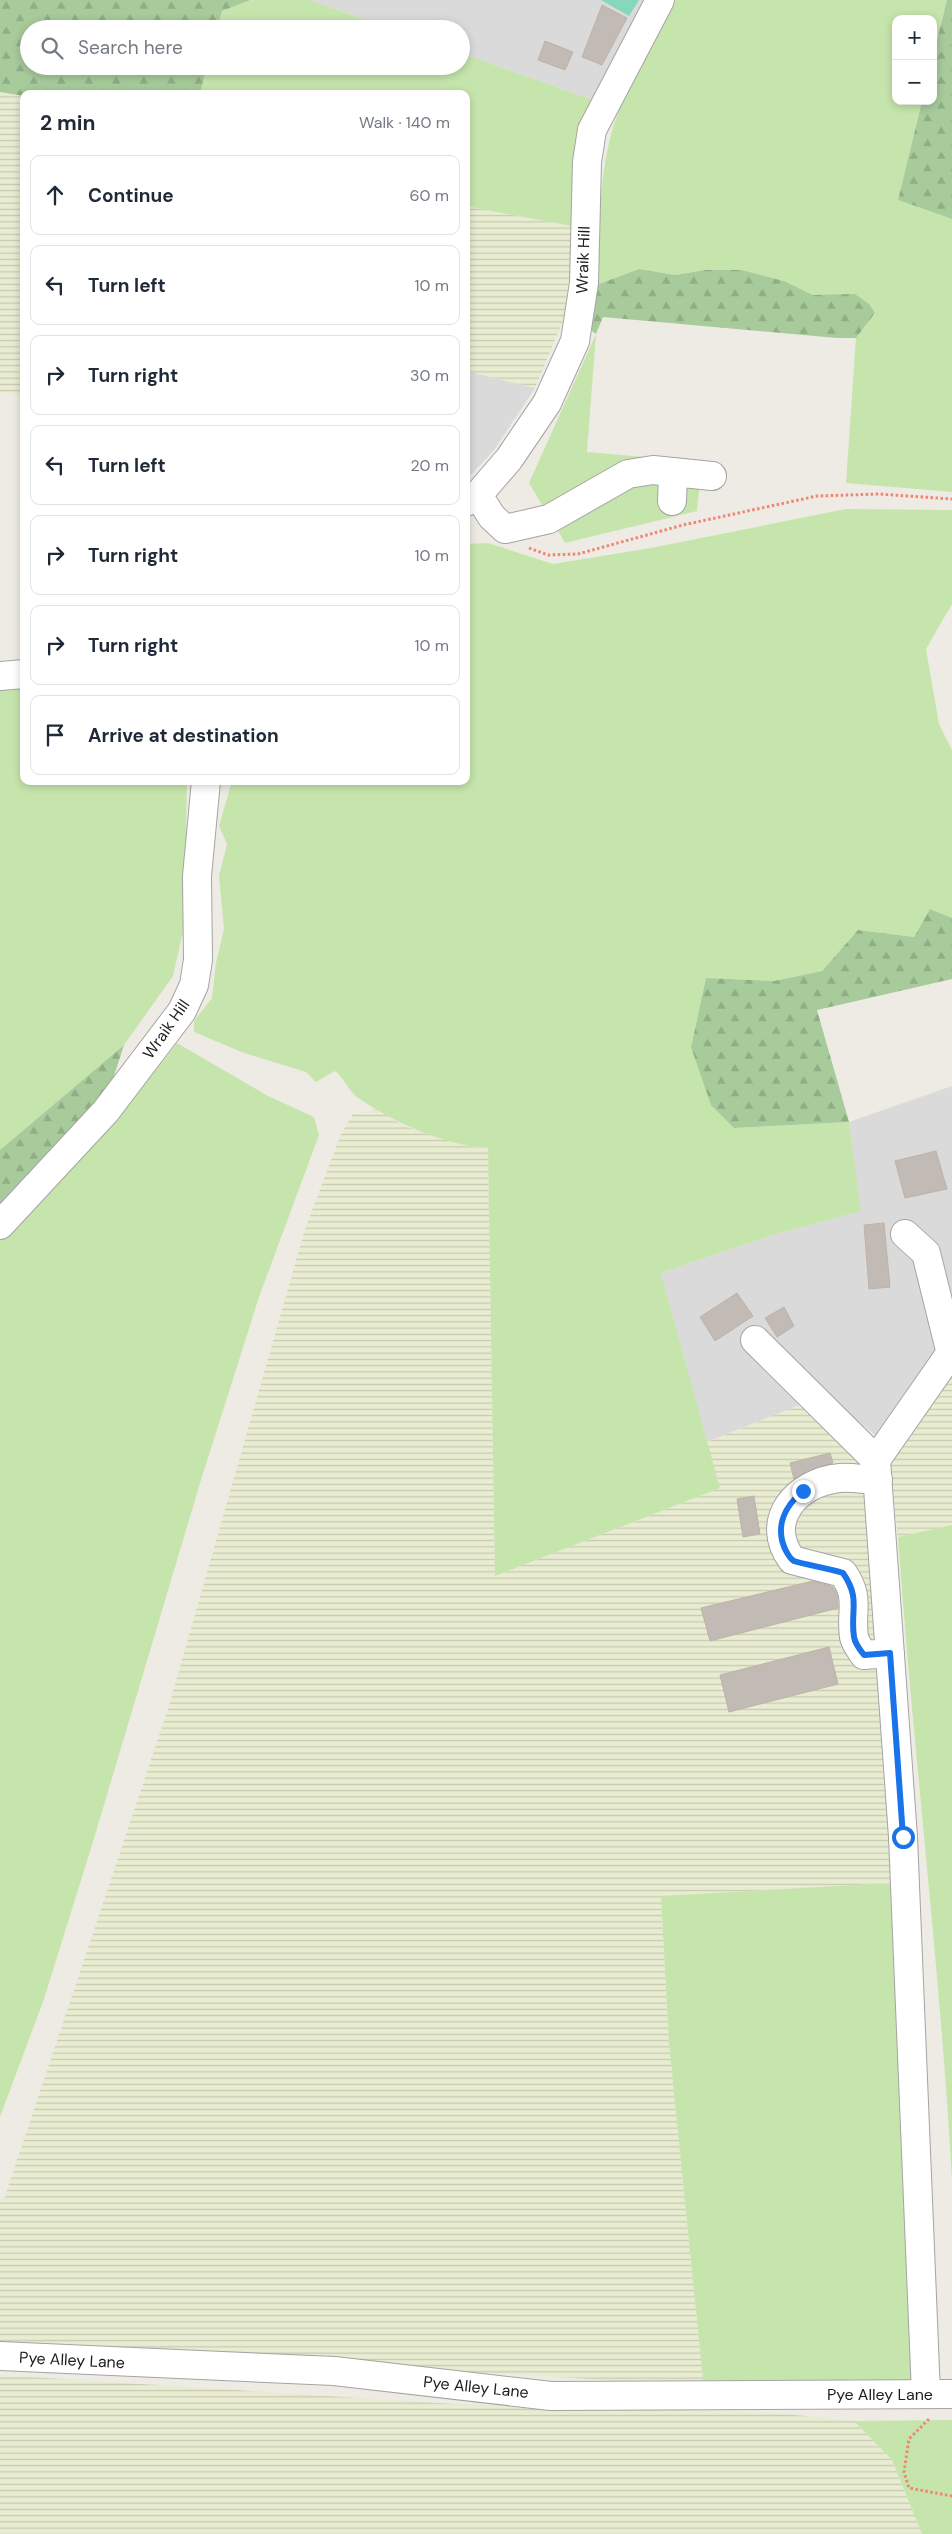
<!DOCTYPE html>
<meta charset="utf-8">
<style>
:root{--surface:#fff;--page:#f6f6f7;--text:#1f2937;--muted:#747a83;--line:#e0e1e3}
body{margin:0;font-family:"DM Sans",sans-serif;background:var(--page);color:var(--text)}
.controls{position:absolute;right:15px;top:15px;display:grid;overflow:hidden;border-radius:10px;box-shadow:0 2px 8px #0003}
.controls button{width:45px;height:45px;display:grid;place-items:center;padding:0;border:0;border-bottom:1px solid var(--line);background:var(--surface);color:var(--text);font:25px sans-serif}
.stop{position:absolute;width:15px;height:15px;margin:-11px;border:4px solid #1a73e8;border-radius:50%;background:#fff}
.stop.end{background:#1a73e8;border-color:#fff;box-shadow:0 1px 5px #0008}
.list{margin:0;padding:0;list-style:none}
h2{display:flex;justify-content:space-between;align-items:center;height:65px;margin:0;padding:0 20px;font-size:21px}
h2 small{font-size:16px;font-weight:400;color:var(--muted)}
.list li{display:grid;grid-template-columns:32px 1fr auto;gap:15px;align-items:center;box-sizing:border-box;height:80px;margin:0 10px 10px;padding:0 10px;border:1px solid var(--line);border-radius:10px}
.list b{display:block;font-size:19px;white-space:nowrap}
.list em{font-size:16px;font-style:normal;color:var(--muted)}
.icon{flex:none;width:28px;height:28px;fill:none;stroke:currentColor;stroke-width:2;stroke-linecap:round;stroke-linejoin:round}
.map{position:relative;flex:none;width:952px;height:2534px;overflow:hidden}
.search{position:absolute;background:var(--surface);box-shadow:0 2px 8px #0003;left:20px;top:20px;width:450px;height:55px;display:flex;align-items:center;gap:12px;box-sizing:border-box;padding:0 18px;border-radius:28px;color:var(--muted);font-size:19px}
.panel{position:absolute;background:var(--surface);box-shadow:0 2px 8px #0003;left:20px;top:90px;width:450px;height:695px;border-radius:10px}
.map>svg:first-child{display:block}
.residential{fill:#dbdada}
.farmland{fill:url(#farmland-rules)}
.grass{fill:#c6e5ac}
.forest{fill:url(#forest-firs)}
.pitch{fill:#86d8bc}
.building{fill:#c2bab4;stroke:#bfb2a7}
.lines{fill:none;stroke-linecap:round;stroke-linejoin:round}
.minor-casing{stroke:#a4a4a4;stroke-width:30}
.path{stroke:#f18572;stroke-width:3;stroke-dasharray:2.5 2.5;stroke-linecap:butt}
.minor{stroke:#fff;stroke-width:28}
.route{stroke:#1a73e8;stroke-width:6}
.labels{text-anchor:middle;dominant-baseline:central;stroke-width:4;stroke-linejoin:round;paint-order:stroke}
.street-label{font-size:16px;fill:#1d1d1d;stroke:#fff}
</style>
<div class="map">
<svg width="952" height="2534" viewBox="0 0 952 2534">
<defs>
<pattern id="farmland-rules" width="6" height="5" patternUnits="userSpaceOnUse" patternTransform="scale(1.25)"><rect width="6" height="5" fill="#e8ecd0"/><path d="M0 2.5h6" fill="none" stroke="#c7cab2"/></pattern>
<pattern id="forest-firs" width="22" height="20" patternUnits="userSpaceOnUse" patternTransform="scale(1.25)"><rect width="22" height="20" fill="#a7cb9b"/><path d="M5 1l3.5 6h-7zM16 11l3.5 6h-7z" fill="#8fae85"/></pattern>
</defs>
<rect width="100%" height="100%" fill="#eeebe4"/>
<!-- residential -->
<path class="residential" d="M310 0H660L599 102 461 53V29H392Z
M466 371 535 388 494 450 466 480Z
M952 1086V1356L880 1439 825 1395 707 1442 661 1273 769 1236 860 1211 849 1122Z"/>
<!-- farmland -->
<path class="farmland" d="M0 90 24 94V397L0 392Z
M466 206 576 227 564 318 535 388 466 371Z
M378 1109 404 1126 474 1147 488 1148 495 1576 720 1488 707 1442 805 1403 869 1460 893 1883 661 1896 669 2043 703 2380 623 2381 156 2354 0 2342V2199H4L168 1709 305 1229 341 1134 353 1114Z
M952 1374V1525L898 1537 889 1466Z
M0 2375 455 2404 775 2413 854 2421 892 2460 922 2534H0Z"/>
<!-- grass -->
<path class="grass" d="M252 0H310L392 29H217L222 11Z
M676 0H947L933 56V19H896V101H922L898 200 952 219V492L846 483 856 338 875 313 855 295H813L784 281 742 270H705L675 275 639 269 599 284C599 228 598 161 620 108 635 71 657 35 676 0Z
M461 53 599 102 576 227 466 206V94H200L207 66H461Z
M596 334 587 452 702 462 697 511 565 543 529 483Z
M846 509 952 510V604L926 649 939 724 952 750V918L930 909 914 937 858 930 822 971 774 981 706 978 691 1047 735 1128 849 1122 861 1211 769 1236 661 1273 720 1488 495 1576 488 1148C445 1146 391 1121 357 1097 348 1090 344 1078 335 1071L316 1082 306 1072 244 1053 194 1032V1021L212 998 216 963 224 929 219 876 227 844 219 826 232 781H466V544L488 543 553 564 651 548Z
M24 683V781H187L184 927 173 976 124 1045 0 1150V685Z
M177 1043 268 1096 314 1117 319 1135 259 1297 201 1480 92 1845 44 1999 0 2117V1234C65 1172 123 1115 177 1043Z
M952 1525V2180C940 1965 913 1751 898 1537Z
M893 1883 933 2385 703 2380 669 2043 661 1896Z
M952 2420V2534H922L892 2460 854 2421Z"/>
<!-- forest -->
<path class="forest" d="M0 0H251L222 11 217 29H29V66H207L200 94H24V96L0 92Z
M947 0H952V219L898 200 922 101H933V56Z
M639 269 675 275 705 270H742L784 281 813 295 855 294 869 304 875 313 856 338H837L603 317 596 334 589 329 594 296 599 284Z
M930 909 952 918V979L817 1010 849 1122 734 1128 711 1105 691 1047 706 978 774 981 822 971 858 930 914 937Z
M124 1045 111 1085 58 1145 0 1205V1150Z"/>
<!-- pitch -->
<path class="pitch" d="M601 0H639L629 16Z"/>
<!-- building -->
<path class="building" d="M602 5 627 18 602 65 582 57Z
M545 41 573 52 565 70 538 60Z
M936 1151 947 1189 905 1198 895 1161Z
M884 1223 890 1287 869 1289 864 1225Z
M737 1293 753 1316 715 1341 700 1317Z
M784 1307 794 1326 777 1337 765 1318Z
M830 1453 833 1463 818 1467 794 1479 790 1463Z
M754 1496 760 1534 743 1537 737 1499Z
M813 1581 833 1587 837 1595 838 1608 710 1641 701 1608Z
M829 1647 838 1684 729 1712 720 1675Z"/>
<g class="lines">
<!-- minor casing -->
<g class="minor-casing">
<path id="minor" d="M478 495 492 517 505 529 549 519 628 474 653 470 712 476
M672 501 673 472
M466 502 478 495 509 459 547 403 575 341 584 283 587 162 592 130 660 0
M0 676 24 674
M0 1225 106 1111 182 1011 194 985 198 960 197 876 206 781
M905 1234 926 1253 951 1354
M755 1340 876 1460
M878 1480C866 1480 852 1477 840 1478 796 1482 763 1521 792 1560L843 1573C861 1599 850 1610 854 1637 855 1643 861 1650 864 1655L890 1653
M0 2356 334 2371 551 2396 952 2394
M926 2394 903 1837 876 1460 952 1351"/>
</g>
<!-- path -->
<path class="path" d="M529 548 548 555 578 554 683 525 817 496 879 494 952 499
M929 2419 909 2439 904 2472 909 2488 952 2496"/>
<!-- minor -->
<use href="#minor" class="minor"/>
</g>
<g class="lines">
<!-- route -->
<path class="route" d="M803 1491C785 1506 775 1526 785 1549 787 1553 790 1559 794 1561 805 1565 829 1568 843 1573 861 1599 850 1610 854 1637 855 1643 860 1650 864 1655L890 1653 903 1837"/>
</g>
<g class="labels">
<!-- street labels -->
<g class="street-label">
<text transform="translate(583 260) rotate(-88)">Wraik Hill</text>
<text transform="translate(166 1029) rotate(-55)">Wraik Hill</text>
<text transform="translate(72 2360) rotate(3)">Pye Alley Lane</text>
<text transform="translate(476 2387) rotate(6)">Pye Alley Lane</text>
<text x="880" y="2394">Pye Alley Lane</text>
</g>
</g>
</svg>
<div class="controls">
<button>+</button>
<button>−</button>
</div>
<div class="stop" style="left:903px;top:1837px"></div>
<div class="stop end" style="left:803px;top:1491px"></div>
<div class="search"><svg class="icon" aria-label="search" viewBox="0 0 24 24"><circle cx="10" cy="10" r="6"/><path d="M15 15l6 6"/></svg>Search here</div>
<section class="panel">
<h2>2 min<small>Walk · 140 m</small></h2>
<ul class="list">
<li><svg class="icon" aria-label="ahead" viewBox="0 0 24 24"><path d="M12 20V5M6 11l6-6 6 6"/></svg><div><b>Continue</b></div><em>60 m</em></li>
<li><svg class="icon" aria-label="left" viewBox="0 0 24 24"><path d="M17 20v-9H6M10 6l-5 5 5 5"/></svg><div><b>Turn left</b></div><em>10 m</em></li>
<li><svg class="icon" aria-label="right" viewBox="0 0 24 24"><path d="M7 20v-9h11M14 6l5 5-5 5"/></svg><div><b>Turn right</b></div><em>30 m</em></li>
<li><svg class="icon" aria-label="left" viewBox="0 0 24 24"><path d="M17 20v-9H6M10 6l-5 5 5 5"/></svg><div><b>Turn left</b></div><em>20 m</em></li>
<li><svg class="icon" aria-label="right" viewBox="0 0 24 24"><path d="M7 20v-9h11M14 6l5 5-5 5"/></svg><div><b>Turn right</b></div><em>10 m</em></li>
<li><svg class="icon" aria-label="right" viewBox="0 0 24 24"><path d="M7 20v-9h11M14 6l5 5-5 5"/></svg><div><b>Turn right</b></div><em>10 m</em></li>
<li><svg class="icon" aria-label="arrive" viewBox="0 0 24 24"><path d="M6 21V4h12l-3 4 3 4H6"/></svg><div><b>Arrive at destination</b></div></li>
</ul>
</section>
</div>
